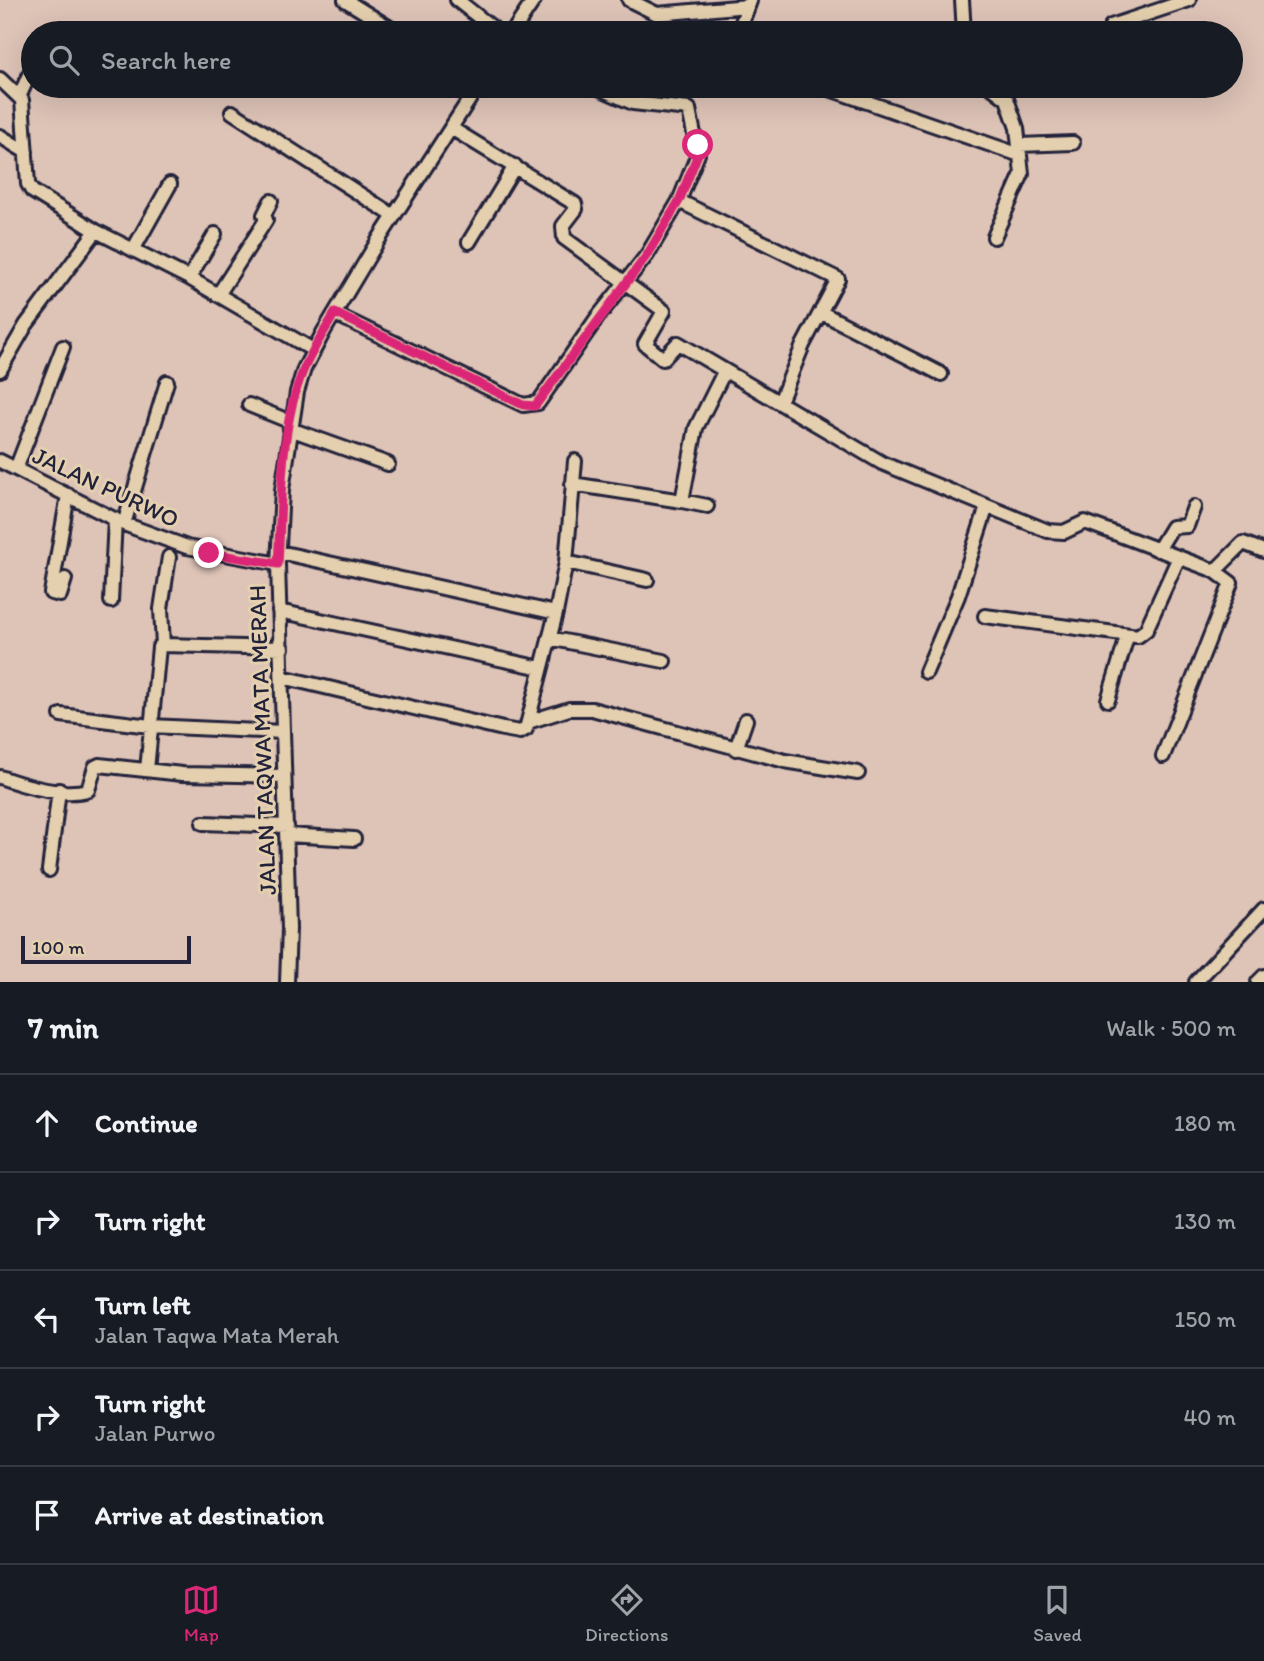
<!DOCTYPE html>
<meta charset="utf-8">
<style>
:root{--surface:#171b24;--page:#242831;--text:#f1f3f6;--muted:#9ea1a6;--line:#363941;--accent:#db2777}
body{margin:0;font-family:Itim,sans-serif;background:var(--page);color:var(--text)}
.scale{position:absolute;left:21px;bottom:18px;width:170px;box-sizing:border-box;padding-left:7px;border:4px solid #22223b;border-top:0;font-size:19px;line-height:24px;white-space:nowrap;color:#22223b;-webkit-text-stroke:5px #e4cfae;paint-order:stroke}
.stop{position:absolute;width:21px;height:21px;margin:-16px;border:5px solid #db2777;border-radius:50%;background:#fff}
.stop.end{background:#db2777;border-color:#fff;box-shadow:0 2px 7px #0008}
.list{margin:0;padding:0;list-style:none}
h2{display:flex;justify-content:space-between;align-items:center;height:91px;margin:0;padding:0 28px;font-size:30px}
h2 small{font-size:23px;font-weight:400;color:var(--muted)}
.list li{display:grid;grid-template-columns:46px 1fr auto;gap:21px;align-items:center;box-sizing:border-box;height:98px;padding:0 28px;border-top:2px solid var(--line)}
.list b{display:block;font-size:26px;white-space:nowrap}
.list p{margin:0;font-size:23px;white-space:nowrap;color:var(--muted)}
.list em{font-size:23px;font-style:normal;color:var(--muted)}
.icon{flex:none;width:38px;height:38px;fill:none;stroke:currentColor;stroke-width:2;stroke-linecap:round;stroke-linejoin:round}
.map{position:relative;flex:none;width:1264px;height:982px;overflow:hidden}
.search{position:absolute;background:var(--surface);box-shadow:0 7px 28px #0002;left:21px;right:21px;top:21px;height:77px;display:flex;align-items:center;gap:18px;box-sizing:border-box;padding:0 24px;border-radius:38px;color:var(--muted);font-size:26px}
.sheet{height:581px;background:var(--surface)}
nav{display:flex;justify-content:space-around;align-items:center;box-sizing:border-box;height:98px;border-top:2px solid var(--line);background:var(--surface);font-size:19px;color:var(--muted)}
nav a{display:grid;justify-items:center;gap:4px}
nav .on{color:var(--accent)}
.map>svg:first-child{display:block}
.lines{fill:none;stroke-linecap:round;stroke-linejoin:round}
.minor-casing{stroke:#22223b;stroke-width:18}
.minor{stroke:#e4cfae;stroke-width:12}
.route{stroke:#db2777;stroke-width:9}
.labels{text-anchor:middle;dominant-baseline:central;stroke-width:6;stroke-linejoin:round;paint-order:stroke}
.street-label{font-size:24px;fill:#22223b;stroke:#e4cfae}
</style>
<div class="map">
<svg width="1264" height="982" viewBox="0 0 1264 982">
<rect width="100%" height="100%" fill="#dec3b7"/>
<filter id="ink" filterUnits="userSpaceOnUse"><feTurbulence type="fractalNoise" baseFrequency=".0143" numOctaves="2"/><feDisplacementMap in="SourceGraphic" scale="14" xChannelSelector="R" yChannelSelector="G"/><feConvolveMatrix kernelMatrix="1 2 1 2 8 2 1 2 1" color-interpolation-filters="sRGB"/></filter>
<g filter="url(#ink)">
<g class="lines">
<!-- minor casing -->
<g class="minor-casing">
<path id="minor" d="M345 0 398 33
M457 0 499 33
M629 0 657 14 748 6
M962 0 964 33
M1111 26 1189 0
M48 33 51 29
M512 33 534 0
M738 33 750 1
M0 79 22 100 28 184 32 191 96 231 189 278 313 350
M821 86 1020 155
M990 86 1007 99 1017 128 1022 174 994 237
M20 95 33 66
M232 112 394 216
M451 128 575 204 576 209 563 226 564 238 664 311 645 344 663 359 678 343 882 463 1048 531 1064 532 1085 522 1215 571 1243 543 1264 551
M0 136 26 152
M1019 145 1073 143
M679 201 838 279 803 345 780 402
M469 242 515 166
M133 250 170 184
M189 278 215 234
M218 295 266 220 264 215 271 201
M822 313 941 374
M335 314 523 405 538 403 597 318 647 255 679 201 698 154 689 109 633 103 594 86
M0 370 26 325 96 231
M249 405 291 422
M290 429 388 464
M0 461 124 524 187 547 278 564
M16 469 63 347
M572 484 682 501 696 428 724 372
M682 501 707 506
M124 524 167 382
M1158 550 1172 527 1187 526 1194 507
M279 552 556 613
M566 562 647 580
M65 579 60 595 51 593 68 495
M111 601 115 519
M279 611 541 668
M985 616 1138 636 1146 630 1179 557
M549 638 664 661
M163 645 161 609 169 557
M926 672 958 596 987 506
M282 677 503 729 520 732 526 729 556 613 566 562 575 461
M1108 700 1127 637
M61 715 150 726 283 732
M528 722 569 709H592L785 761 858 773
M736 749 746 720
M1163 756 1231 583 1215 571
M147 770 159 647 163 645 282 648
M0 777C25 786 63 797 88 790L95 767 99 765 182 774 284 776
M203 823 287 826
M287 835 354 839
M49 870 59 790
M287 982 289 929 278 564 282 490 297 392 304 369 324 331 379 239 478 86
M1196 982 1264 909
M1258 982 1264 976"/>
</g>
<!-- minor -->
<use href="#minor" class="minor"/>
</g>
</g>
<g class="lines" filter="url(#ink)">
<!-- route -->
<path class="route" d="M209 553 278 564C282 501 279 429 303 371 312 350 324 332 335 313L523 405 535 406 647 255 679 201 698 154V145"/>
</g>
<g class="labels">
<!-- street labels -->
<g class="street-label">
<text transform="translate(106 487) rotate(25)">JALAN PURWO</text>
<text transform="translate(262 740) rotate(-92)">JALAN TAQWA MATA MERAH</text>
</g>
</g>
</svg>
<div class="scale">100 m</div>
<div class="stop" style="left:698px;top:145px"></div>
<div class="stop end" style="left:209px;top:553px"></div>
<div class="search"><svg class="icon" aria-label="search" viewBox="0 0 24 24"><circle cx="10" cy="10" r="6"/><path d="M15 15l6 6"/></svg>Search here</div>
</div>
<section class="sheet">
<h2>7 min<small>Walk · 500 m</small></h2>
<ul class="list">
<li><svg class="icon" aria-label="ahead" viewBox="0 0 24 24"><path d="M12 20V5M6 11l6-6 6 6"/></svg><div><b>Continue</b></div><em>180 m</em></li>
<li><svg class="icon" aria-label="right" viewBox="0 0 24 24"><path d="M7 20v-9h11M14 6l5 5-5 5"/></svg><div><b>Turn right</b></div><em>130 m</em></li>
<li><svg class="icon" aria-label="left" viewBox="0 0 24 24"><path d="M17 20v-9H6M10 6l-5 5 5 5"/></svg><div><b>Turn left</b><p>Jalan Taqwa Mata Merah</p></div><em>150 m</em></li>
<li><svg class="icon" aria-label="right" viewBox="0 0 24 24"><path d="M7 20v-9h11M14 6l5 5-5 5"/></svg><div><b>Turn right</b><p>Jalan Purwo</p></div><em>40 m</em></li>
<li><svg class="icon" aria-label="arrive" viewBox="0 0 24 24"><path d="M6 21V4h12l-3 4 3 4H6"/></svg><div><b>Arrive at destination</b></div></li>
</ul>
</section>
<nav>
<a class="on"><svg class="icon" aria-label="map" viewBox="0 0 24 24"><path d="M3 6l6-2 6 2 6-2v14l-6 2-6-2-6 2zM9 4v14M15 6v14"/></svg>Map</a>
<a><svg class="icon" aria-label="directions" viewBox="0 0 24 24"><path d="M12 3l9 9-9 9-9-9zM9 14v-3h6M13 9l2 2-2 2"/></svg>Directions</a>
<a><svg class="icon" aria-label="saved" viewBox="0 0 24 24"><path d="M7 4h10v16l-5-4-5 4z"/></svg>Saved</a>
</nav>
